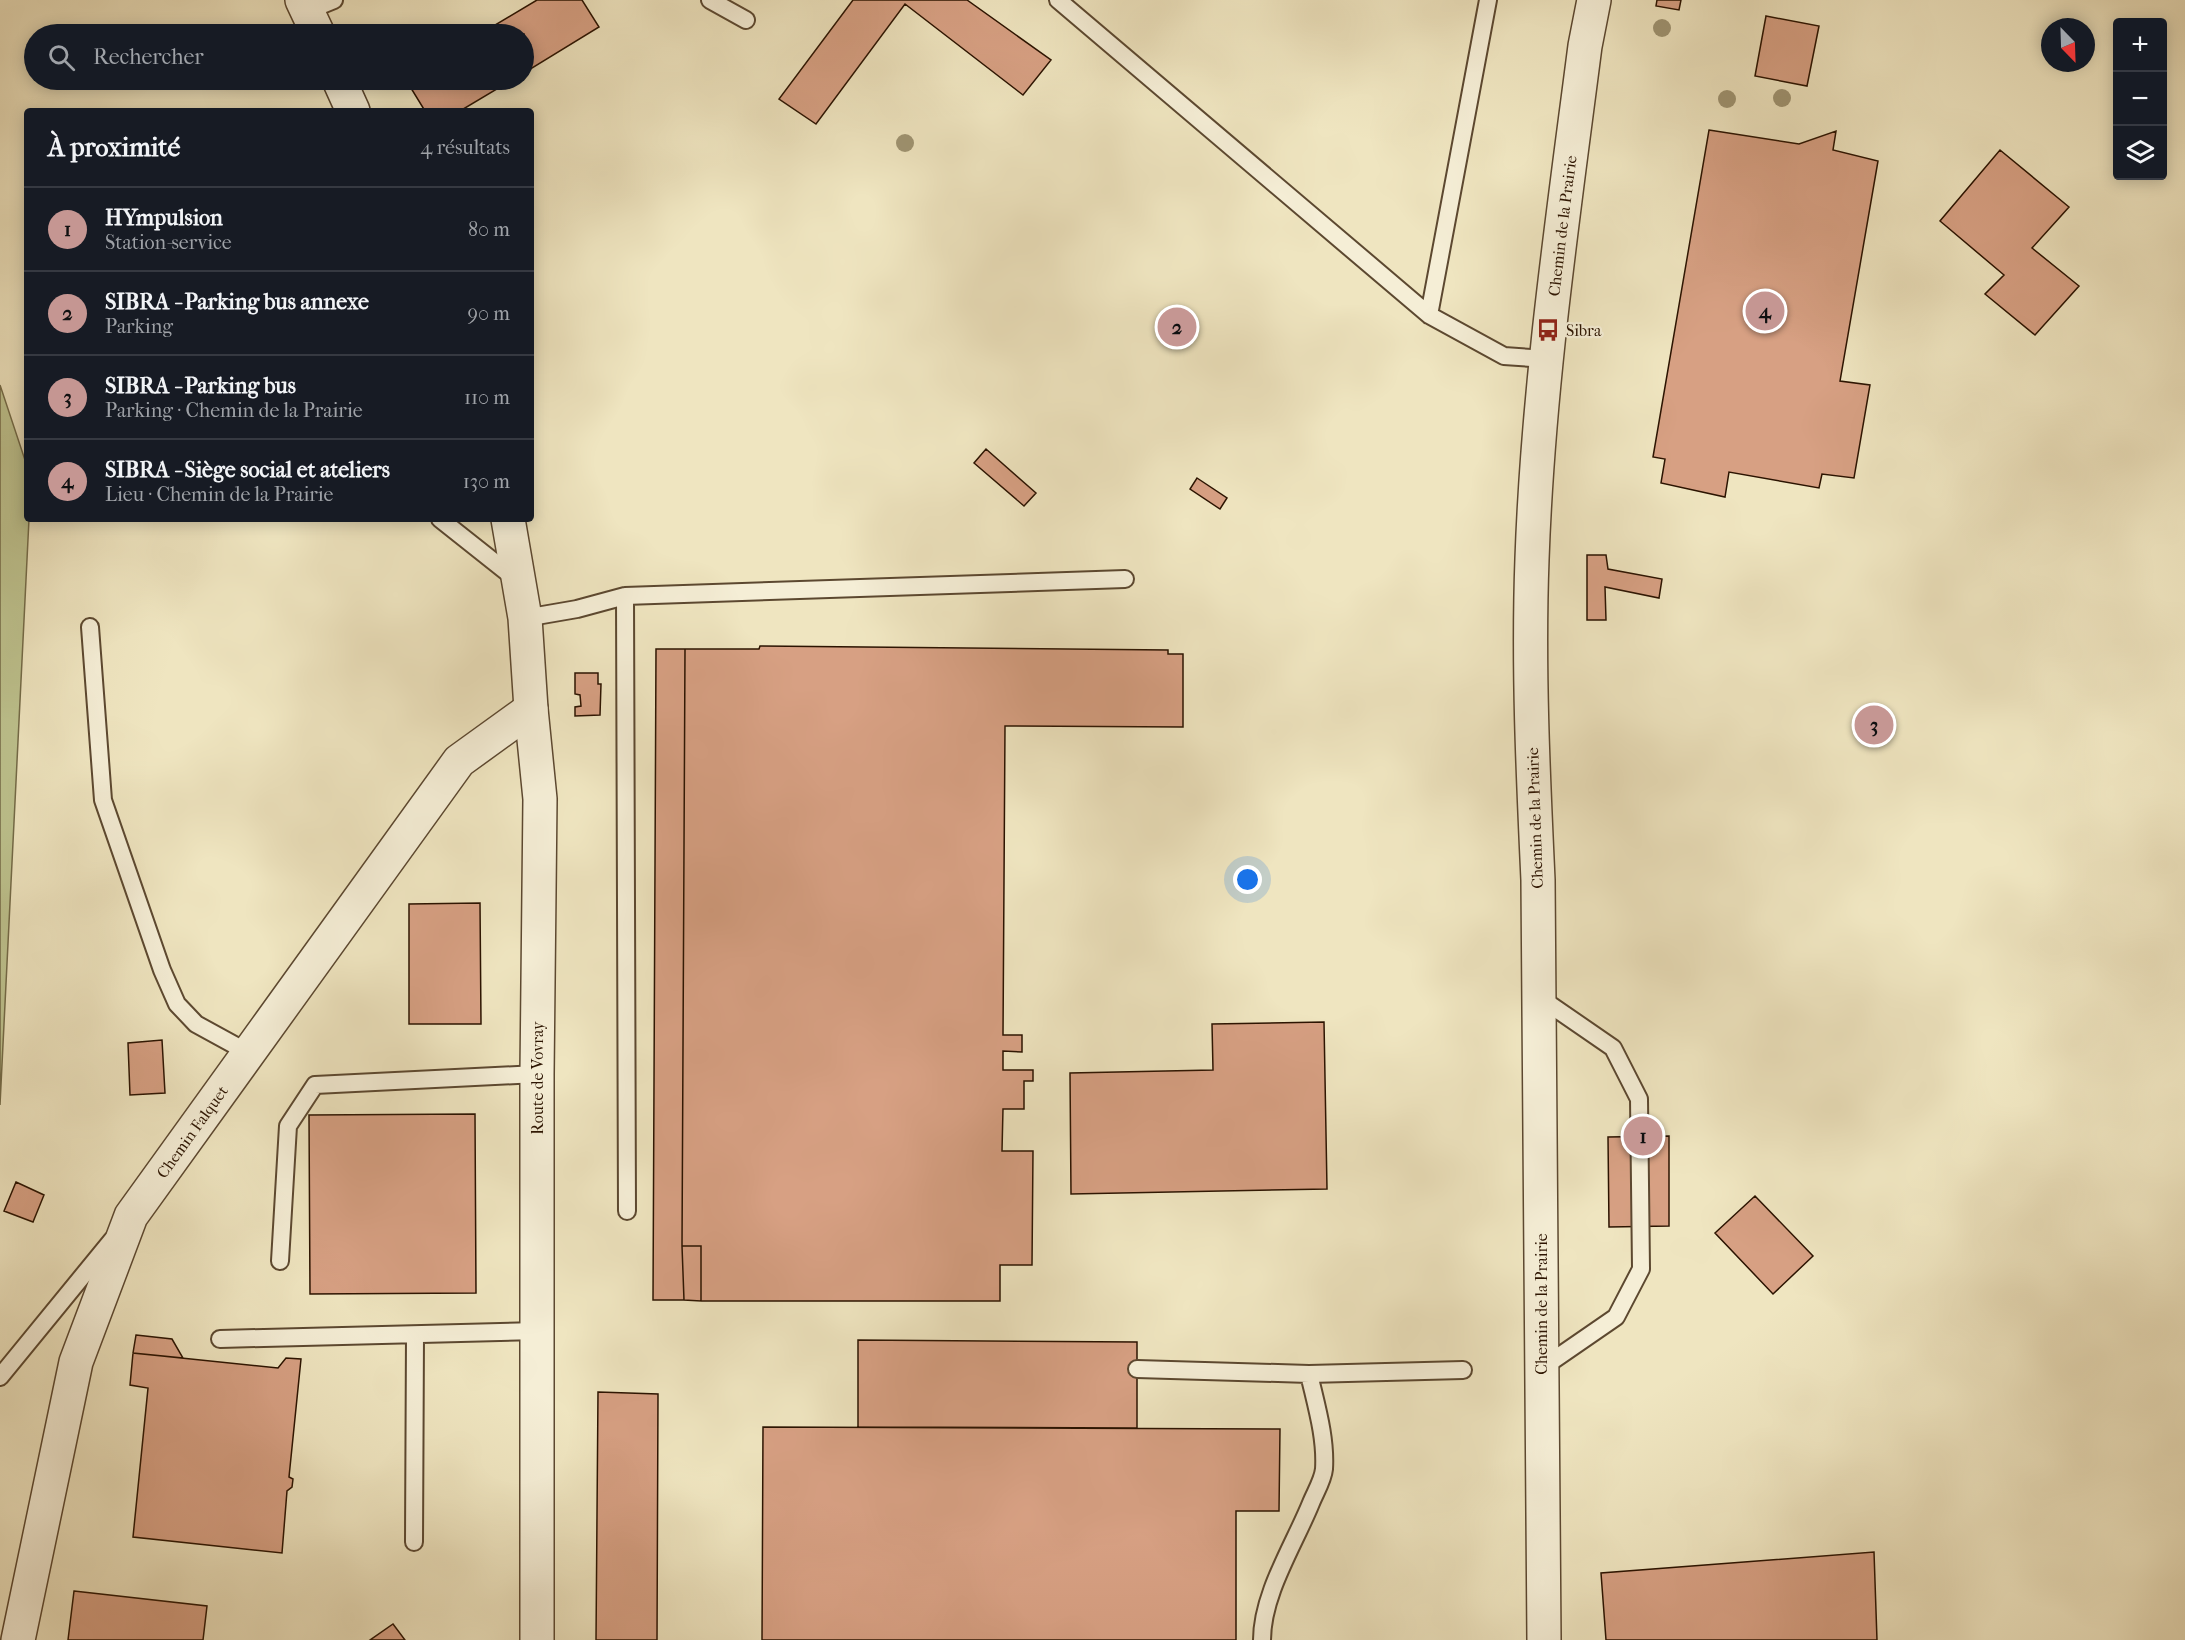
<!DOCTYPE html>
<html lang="fr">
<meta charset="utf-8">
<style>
:root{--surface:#171b24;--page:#242831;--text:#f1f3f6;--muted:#9ea1a6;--line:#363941;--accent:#c59692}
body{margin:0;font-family:"IM FELL French Canon",serif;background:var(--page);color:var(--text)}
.controls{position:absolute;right:18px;top:18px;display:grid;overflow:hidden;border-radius:6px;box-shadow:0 3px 15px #0003}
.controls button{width:54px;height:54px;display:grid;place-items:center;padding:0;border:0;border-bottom:2px solid var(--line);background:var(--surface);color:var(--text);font:30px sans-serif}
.compass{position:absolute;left:2041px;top:18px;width:54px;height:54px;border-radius:50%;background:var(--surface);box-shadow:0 3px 15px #0003;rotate:157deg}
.you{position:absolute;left:1248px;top:880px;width:21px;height:21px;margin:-15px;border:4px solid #fff;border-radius:50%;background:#1a73e8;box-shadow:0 0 0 9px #1a73e833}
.badge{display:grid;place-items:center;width:39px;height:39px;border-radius:50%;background:var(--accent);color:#111;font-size:20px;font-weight:700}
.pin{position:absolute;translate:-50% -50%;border:3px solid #fff;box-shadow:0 2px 6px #0006}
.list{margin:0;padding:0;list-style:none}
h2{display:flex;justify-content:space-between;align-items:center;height:78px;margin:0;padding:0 24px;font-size:26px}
h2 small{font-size:20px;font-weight:400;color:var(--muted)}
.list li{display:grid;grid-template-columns:39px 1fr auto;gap:18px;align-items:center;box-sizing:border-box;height:84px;padding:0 24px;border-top:2px solid var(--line)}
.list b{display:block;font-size:22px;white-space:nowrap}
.list p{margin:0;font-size:20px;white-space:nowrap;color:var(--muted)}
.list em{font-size:20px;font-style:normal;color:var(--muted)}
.icon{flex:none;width:33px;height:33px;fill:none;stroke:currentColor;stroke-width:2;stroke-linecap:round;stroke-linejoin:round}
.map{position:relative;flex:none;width:2185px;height:1640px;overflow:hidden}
.search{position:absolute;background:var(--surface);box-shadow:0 3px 15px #0003;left:24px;top:24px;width:510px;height:66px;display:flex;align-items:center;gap:15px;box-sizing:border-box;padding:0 21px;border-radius:33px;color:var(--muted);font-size:22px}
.panel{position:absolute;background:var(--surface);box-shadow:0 3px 15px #0003;left:24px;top:108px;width:510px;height:414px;border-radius:6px}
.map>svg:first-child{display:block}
.green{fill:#bec38f;stroke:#746b48;stroke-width:1.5}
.building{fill:#d7a083;stroke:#2b1300;stroke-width:1.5}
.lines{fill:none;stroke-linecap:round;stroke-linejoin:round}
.lane-casing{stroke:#5c4830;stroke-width:20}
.street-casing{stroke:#5c4830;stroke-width:36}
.lane{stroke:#f5eed6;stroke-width:16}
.street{stroke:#f5eed6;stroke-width:33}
.tree{fill:#9f9472}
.labels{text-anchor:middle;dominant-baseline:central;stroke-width:4.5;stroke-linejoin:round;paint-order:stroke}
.street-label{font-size:16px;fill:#2b1300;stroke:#f5eed6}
.poi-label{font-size:16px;fill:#2b1300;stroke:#f5eed6;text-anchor:start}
</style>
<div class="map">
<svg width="2185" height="1640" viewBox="0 0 2185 1640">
<rect width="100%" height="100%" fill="#efe5c0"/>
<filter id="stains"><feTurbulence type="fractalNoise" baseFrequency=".00333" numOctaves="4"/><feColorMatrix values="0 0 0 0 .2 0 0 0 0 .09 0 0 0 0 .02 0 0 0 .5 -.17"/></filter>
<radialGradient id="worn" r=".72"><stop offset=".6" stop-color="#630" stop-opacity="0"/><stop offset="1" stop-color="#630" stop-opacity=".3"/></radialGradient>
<!-- green -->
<path class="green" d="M0 385 27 466V519H29L0 1105Z"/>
<!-- building -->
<path class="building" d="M537 0H582L599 27 524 73V34H480Z
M853 0H967L1051 60 1023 95 905 4 816 124 779 99Z
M1657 0H1681L1679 10 1656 6Z
M1766 16 1819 26 1807 86 1755 76Z
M406 80H512L460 111H425Z
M1709 130 1799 144 1836 131 1833 150 1878 161 1840 381 1870 385 1854 478 1822 474 1819 488 1729 472 1725 497 1661 483 1665 459 1653 457Z
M2000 150 2069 207 2032 248 2079 286 2035 335 1985 294 2004 275 1940 221Z
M986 449 1036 493 1024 506 974 463Z
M1197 478 1227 498 1220 509 1190 489Z
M1587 555H1606L1608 569 1662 579 1659 598 1605 587 1606 620H1587Z
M760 646 1168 650V654H1183V727L1005 726 1003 1035H1022V1052L1003 1051V1070H1033V1081H1024V1109H1003L1002 1151H1033L1032 1265H1000V1301H701V1246H682L685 649H759Z
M656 649H685L682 1246 684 1300H653Z
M575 673H598V684H601L600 715 575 716V707L581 706 580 695 575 694Z
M480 903 481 1024H409V904Z
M1324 1022 1327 1189 1071 1194 1070 1073 1213 1070 1212 1024Z
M162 1040 165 1093 130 1095 128 1043Z
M475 1114 476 1293 310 1294 309 1115Z
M1669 1136V1226L1609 1227 1608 1137Z
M16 1182 44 1195 33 1222 4 1211Z
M1755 1196 1813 1256 1773 1294 1715 1233Z
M682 1246H701V1301L684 1300Z
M136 1335 172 1339 183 1358 133 1353Z
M858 1340 1137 1342V1428L858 1427Z
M133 1353 278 1368 286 1358 301 1359 289 1477 293 1479 292 1487 287 1491 282 1553 133 1537 148 1388 130 1385Z
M598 1392 658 1394 657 1640H596Z
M763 1427 1280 1429 1279 1511H1236V1640H762Z
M1874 1552 1877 1640H1606L1601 1573Z
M74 1591 207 1606 203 1640H68Z
M393 1624 405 1640H370Z"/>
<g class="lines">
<!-- lane casing -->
<g class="lane-casing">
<path id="lane" d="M710 0 746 20
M1058 0 1429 315 1504 356 1546 359
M307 11 334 0
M1429 315 1488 0
M440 519 517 580
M625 596 1125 579
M525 618 577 609 625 596 627 1211
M90 627 103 800 162 970 177 1004 196 1024 249 1053
M1539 997 1613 1048 1639 1099 1641 1269 1616 1317 1542 1368
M280 1261 288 1126 315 1085 537 1074
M220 1339 538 1331
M1137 1369 1309 1374C1316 1405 1326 1437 1324 1469 1323 1480 1315 1493 1311 1503 1294 1545 1262 1594 1262 1640
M1309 1374 1463 1370
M0 1377 112 1240
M414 1542 415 1336"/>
</g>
<!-- street casing -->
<g class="street-casing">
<g id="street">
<path d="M302 0 318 34"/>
<path d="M339 80 353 111"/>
<path d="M508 519 525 618 531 709 540 799 537 1074V1640"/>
<path id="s1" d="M18 1640 76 1362 131 1216 459 761 531 709"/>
<path id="s2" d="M1544 1640 1538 880C1533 773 1528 666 1532 559 1538 387 1563 217 1585 46L1594 0"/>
</g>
</g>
<!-- lane -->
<use href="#lane" class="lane"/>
<!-- street -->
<use href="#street" class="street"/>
</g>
<!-- trees -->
<g class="tree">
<circle cx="1662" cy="28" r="9"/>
<circle cx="1782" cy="98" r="9"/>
<circle cx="1727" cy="99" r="9"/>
<circle cx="905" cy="143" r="9"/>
</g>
<!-- icons -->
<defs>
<g id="bus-bare" transform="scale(1.8)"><path d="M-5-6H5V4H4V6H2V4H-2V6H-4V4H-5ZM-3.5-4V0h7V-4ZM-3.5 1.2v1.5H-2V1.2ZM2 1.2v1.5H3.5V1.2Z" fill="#8f2418" stroke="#f5eed6" stroke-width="2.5" paint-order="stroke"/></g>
</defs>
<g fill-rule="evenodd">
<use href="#bus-bare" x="1548" y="330"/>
</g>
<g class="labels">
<!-- street labels -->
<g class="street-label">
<text stroke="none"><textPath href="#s2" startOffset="1416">Chemin de la Prairie</textPath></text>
<text transform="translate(1535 818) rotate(-92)">Chemin de la Prairie</text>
<text transform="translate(537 1078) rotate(-90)">Route de Vovray</text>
<text stroke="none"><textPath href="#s1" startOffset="544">Chemin Falquet</textPath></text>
<text transform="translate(1541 1304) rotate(-90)">Chemin de la Prairie</text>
</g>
<!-- poi labels -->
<g class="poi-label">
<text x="1566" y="330">Sibra</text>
</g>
</g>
<rect width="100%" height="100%" filter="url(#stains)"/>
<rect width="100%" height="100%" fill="url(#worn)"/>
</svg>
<div class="controls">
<button>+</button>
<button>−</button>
<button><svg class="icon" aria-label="layers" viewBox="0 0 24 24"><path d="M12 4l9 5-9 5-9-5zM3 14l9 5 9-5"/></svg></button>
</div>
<svg class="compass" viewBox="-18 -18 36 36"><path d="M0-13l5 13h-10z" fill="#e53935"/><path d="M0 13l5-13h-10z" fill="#9ea1a6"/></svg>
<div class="you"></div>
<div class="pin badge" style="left:1643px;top:1136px">1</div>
<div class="pin badge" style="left:1177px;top:327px">2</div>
<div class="pin badge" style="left:1874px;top:725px">3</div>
<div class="pin badge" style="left:1765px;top:311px">4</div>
<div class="search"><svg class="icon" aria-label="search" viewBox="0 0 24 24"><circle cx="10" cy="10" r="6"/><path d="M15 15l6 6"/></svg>Rechercher</div>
<section class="panel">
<h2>À proximité<small>4 résultats</small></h2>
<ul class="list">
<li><span class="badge">1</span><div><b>HYmpulsion</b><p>Station-service</p></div><em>80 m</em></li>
<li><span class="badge">2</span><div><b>SIBRA - Parking bus annexe</b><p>Parking</p></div><em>90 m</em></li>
<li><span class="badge">3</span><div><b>SIBRA - Parking bus</b><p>Parking · Chemin de la Prairie</p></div><em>110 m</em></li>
<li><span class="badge">4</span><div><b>SIBRA - Siège social et ateliers</b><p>Lieu · Chemin de la Prairie</p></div><em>130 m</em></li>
</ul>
</section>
</div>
